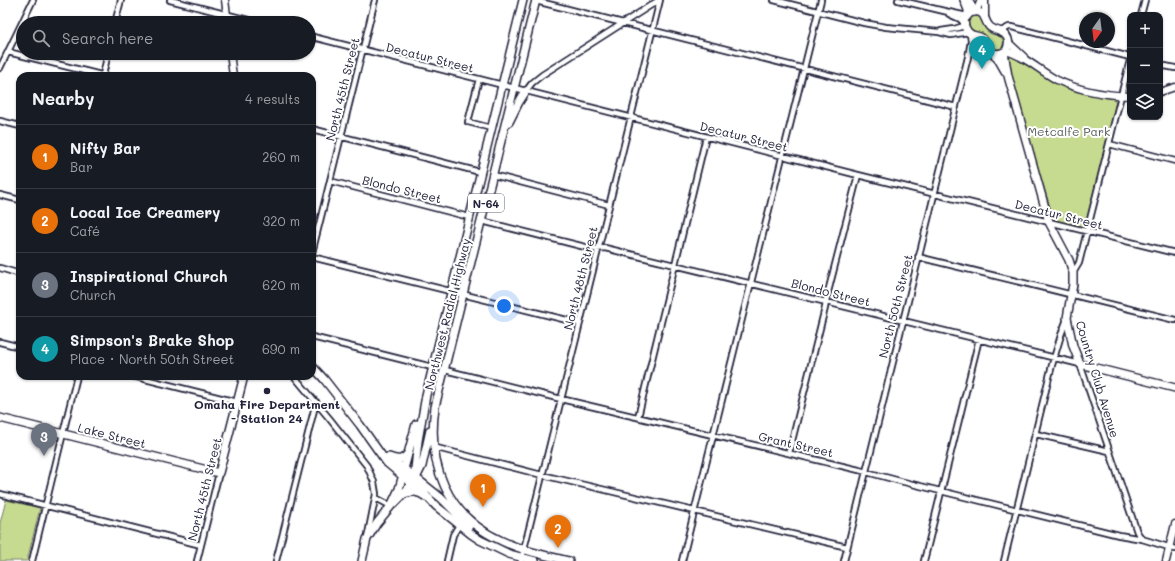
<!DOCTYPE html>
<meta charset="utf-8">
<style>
:root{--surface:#171b24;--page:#20242c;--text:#f1f3f6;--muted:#9ea1a6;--line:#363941;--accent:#9495a2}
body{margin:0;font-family:Mali,sans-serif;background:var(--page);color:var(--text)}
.controls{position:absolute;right:12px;top:12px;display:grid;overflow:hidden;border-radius:8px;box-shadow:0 1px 3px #0004}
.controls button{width:36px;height:36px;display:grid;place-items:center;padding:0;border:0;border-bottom:1px solid var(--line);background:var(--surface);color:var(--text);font:20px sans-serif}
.compass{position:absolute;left:1079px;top:12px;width:36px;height:36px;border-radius:50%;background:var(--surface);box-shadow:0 1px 3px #0004;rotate:194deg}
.you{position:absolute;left:504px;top:306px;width:14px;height:14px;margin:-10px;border:3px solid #fff;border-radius:50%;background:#1a73e8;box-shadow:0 0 0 6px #1a73e833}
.badge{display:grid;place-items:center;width:26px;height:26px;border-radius:50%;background:var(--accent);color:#fff;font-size:13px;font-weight:700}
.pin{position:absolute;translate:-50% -33px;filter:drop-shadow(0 1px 2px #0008)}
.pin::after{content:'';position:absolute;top:21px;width:14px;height:12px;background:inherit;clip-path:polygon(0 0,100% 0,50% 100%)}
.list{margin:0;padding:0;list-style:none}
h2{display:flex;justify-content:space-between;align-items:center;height:52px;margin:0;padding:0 16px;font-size:17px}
h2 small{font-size:13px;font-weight:400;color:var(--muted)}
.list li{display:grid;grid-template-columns:26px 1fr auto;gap:12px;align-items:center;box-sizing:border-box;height:64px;padding:0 16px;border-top:1px solid var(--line)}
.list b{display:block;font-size:15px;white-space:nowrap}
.list p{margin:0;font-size:13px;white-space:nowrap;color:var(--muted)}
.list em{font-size:13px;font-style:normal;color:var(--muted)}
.icon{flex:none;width:22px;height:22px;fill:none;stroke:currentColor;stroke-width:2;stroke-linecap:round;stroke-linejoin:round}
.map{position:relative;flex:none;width:1175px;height:561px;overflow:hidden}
.search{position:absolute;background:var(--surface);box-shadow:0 1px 3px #0004;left:16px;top:16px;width:300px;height:44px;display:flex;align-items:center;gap:10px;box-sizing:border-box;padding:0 14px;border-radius:22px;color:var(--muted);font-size:15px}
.panel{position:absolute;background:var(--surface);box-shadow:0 1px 3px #0004;left:16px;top:72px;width:300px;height:308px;border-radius:12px}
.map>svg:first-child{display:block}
.green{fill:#c7db90;stroke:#747e66}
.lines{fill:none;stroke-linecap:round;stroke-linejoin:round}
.minor-casing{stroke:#22223b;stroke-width:8}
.tertiary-casing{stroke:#22223b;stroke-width:9}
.secondary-casing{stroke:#22223b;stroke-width:10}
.primary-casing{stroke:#22223b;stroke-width:10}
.minor{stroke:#fff;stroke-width:4.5}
.tertiary{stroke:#fff;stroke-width:6}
.secondary{stroke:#fff;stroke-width:7}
.primary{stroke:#fff;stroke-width:7}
.poi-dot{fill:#22223b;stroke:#fff;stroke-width:1.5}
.labels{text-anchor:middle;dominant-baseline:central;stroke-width:4;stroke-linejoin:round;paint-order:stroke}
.shield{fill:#fff;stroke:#646476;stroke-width:1}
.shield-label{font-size:11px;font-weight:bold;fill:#22223b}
.street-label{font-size:12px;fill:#22223b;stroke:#fff}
.park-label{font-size:12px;fill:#545a54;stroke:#fff}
.poi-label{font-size:12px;font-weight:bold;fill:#22223b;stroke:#fff}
</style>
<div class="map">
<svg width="1175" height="561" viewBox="0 0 1175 561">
<rect width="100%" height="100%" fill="#fff"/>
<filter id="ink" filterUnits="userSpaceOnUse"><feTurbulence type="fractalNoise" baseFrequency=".025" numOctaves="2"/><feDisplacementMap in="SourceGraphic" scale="8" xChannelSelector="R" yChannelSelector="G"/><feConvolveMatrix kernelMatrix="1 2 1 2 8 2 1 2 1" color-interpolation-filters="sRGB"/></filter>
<g filter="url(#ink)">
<!-- green -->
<path class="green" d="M971 16C984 14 981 24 987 31 992 37 999 33 1004 40L1002 48C990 53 990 42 985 35L970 29 968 23Z
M1007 53 1066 87 1086 94 1111 98 1115 100 1116 104 1085 229 1057 221 1053 217 1006 62Z
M6 500 40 508 27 561H0V523Z"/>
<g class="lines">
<!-- minor casing -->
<g class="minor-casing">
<path id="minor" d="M170 0 260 23
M774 0 864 23 886 27 939 32 951 35 968 32
M898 0 944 11 967 16
M536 1 956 107
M949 14 960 19 964 23
M1141 15 1145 0
M115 23 121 0
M941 31 954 29 964 26
M1001 31 1009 27H1012L1130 57
M309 36 858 175 1175 253
M8 52 105 76
M971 52C974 46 978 41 985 44
M1160 65 1175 68
M0 68 33 0
M103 75 108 53
M479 79 468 122 491 128
M526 91 532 83 542 75 659 0
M0 121 20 126
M312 129 480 172
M1109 144 1175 161
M493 175 609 205
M330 181 469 217
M0 195 20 200
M482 221 593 249 605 248 1080 364 1137 532 1142 539 1175 549
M312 253 375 0
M312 257 579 323
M918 257 1175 320
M0 268 20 274
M1073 273 1079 263 1130 60
M312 337 432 367
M0 342 20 347
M445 370 561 399 859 470 900 481 1119 535 1142 539
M133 376 237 402
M294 376 329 418 367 466 374 482 376 494 368 534
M638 417 706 137
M1036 434 1109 451
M433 447 542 475 847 547
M789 453 825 308 827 296 858 175
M0 494 201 545
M376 498 391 506
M32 561 77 376
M197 561 219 473
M276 561 316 402
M447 561 453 535 459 525
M521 561 660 0
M682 561 821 0
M844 561 968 57 971 41 970 34
M924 561 979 339
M1004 561 1052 365 1061 335 1067 319"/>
</g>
<!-- tertiary casing -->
<g class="tertiary-casing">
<path id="tertiary" d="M225 0 228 23
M976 12 981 0
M985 17V0
M1009 43 1024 57
M1006 51C1025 56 1040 71 1057 80 1080 91 1105 95 1130 96
M230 53 233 76
M1160 92 1175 87
M1166 561 1175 524"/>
</g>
<!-- secondary casing -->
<g class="secondary-casing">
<path id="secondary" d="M964 0 968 10V14
M968 0 975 12
M1004 52 1008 76 1049 222 1069 260 1073 273V284L1067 318 1073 346 1080 364 1175 388
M993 53 999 54 1006 51C1008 47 1009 43 1008 39 1005 30 996 32 990 27 983 21 987 8 970 13L964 20 965 27 968 32 972 35 980 37 983 39 990 51 997 57 1005 71
M312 366 324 379 360 425 387 463 423 493
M0 418 219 473 244 376
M390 458 416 478 401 497 394 504
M362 561 367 539 377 523 391 506 399 489 404 471"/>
</g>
<!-- primary casing -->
<g class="primary-casing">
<path id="primary" d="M523 0 426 395 418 441 415 469 416 478 424 493 436 506 471 534 480 540 509 554 535 561
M536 0 435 407C427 464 446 516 502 541 523 551 547 556 569 561
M509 122 519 102 526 91
M430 430 422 466 416 478 441 498 469 526
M389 457C397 460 403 461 408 453
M404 469 416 424
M404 494C412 491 418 491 426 497"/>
</g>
<!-- minor -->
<use href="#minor" class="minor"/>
<!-- tertiary -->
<use href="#tertiary" class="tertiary"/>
<!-- secondary -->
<use href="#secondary" class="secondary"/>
<!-- primary -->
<use href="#primary" class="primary"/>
</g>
</g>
<!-- markers -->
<circle class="poi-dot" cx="267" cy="391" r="4"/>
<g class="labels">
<!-- shield labels -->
<rect class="shield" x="468" y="194" width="36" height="18" rx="3"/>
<g class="shield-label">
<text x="486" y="203">N-64</text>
</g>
<!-- street labels -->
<g class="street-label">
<text transform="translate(430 57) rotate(14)">Decatur Street</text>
<text transform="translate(342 89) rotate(-76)">North 45th Street</text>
<text transform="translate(744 136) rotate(14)">Decatur Street</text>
<text transform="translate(402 189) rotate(14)">Blondo Street</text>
<text transform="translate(1059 214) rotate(14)">Decatur Street</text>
<text transform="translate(580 278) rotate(-76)">North 48th Street</text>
<text transform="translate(831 292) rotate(14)">Blondo Street</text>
<text transform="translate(895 306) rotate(-76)">North 50th Street</text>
<text transform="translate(447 314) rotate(-76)">Northwest Radial Highway</text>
<text transform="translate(1098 379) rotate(73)">Country Club Avenue</text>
<text transform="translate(112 435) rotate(14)">Lake Street</text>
<text transform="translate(796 444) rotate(13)">Grant Street</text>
<text transform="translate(204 489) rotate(-76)">North 45th Street</text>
</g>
<!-- park labels -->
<g class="park-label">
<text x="1069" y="131">Metcalfe Park</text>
</g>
<!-- poi labels -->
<g class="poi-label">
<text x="267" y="404">Omaha Fire Department<tspan x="267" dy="14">- Station 24</tspan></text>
</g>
</g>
</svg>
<div class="controls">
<button>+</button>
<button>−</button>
<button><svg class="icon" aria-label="layers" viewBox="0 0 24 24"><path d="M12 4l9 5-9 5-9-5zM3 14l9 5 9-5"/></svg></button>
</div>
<svg class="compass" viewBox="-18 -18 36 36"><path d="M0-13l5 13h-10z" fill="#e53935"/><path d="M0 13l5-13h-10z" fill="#9ea1a6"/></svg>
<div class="you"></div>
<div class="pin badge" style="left:483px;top:507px;background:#e8710a">1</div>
<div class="pin badge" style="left:558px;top:548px;background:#e8710a">2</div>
<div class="pin badge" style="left:44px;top:456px;background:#6b7280">3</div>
<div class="pin badge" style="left:982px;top:69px;background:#0f9aa8">4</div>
<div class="search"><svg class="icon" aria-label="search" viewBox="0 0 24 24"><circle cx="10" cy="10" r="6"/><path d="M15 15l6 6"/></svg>Search here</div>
<section class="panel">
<h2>Nearby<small>4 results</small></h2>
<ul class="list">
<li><span class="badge" style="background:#e8710a">1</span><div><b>Nifty Bar</b><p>Bar</p></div><em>260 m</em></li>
<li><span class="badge" style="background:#e8710a">2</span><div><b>Local Ice Creamery</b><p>Café</p></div><em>320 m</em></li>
<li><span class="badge" style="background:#6b7280">3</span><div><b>Inspirational Church</b><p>Church</p></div><em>620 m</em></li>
<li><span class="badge" style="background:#0f9aa8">4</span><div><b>Simpson's Brake Shop</b><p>Place · North 50th Street</p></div><em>690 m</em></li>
</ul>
</section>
</div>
